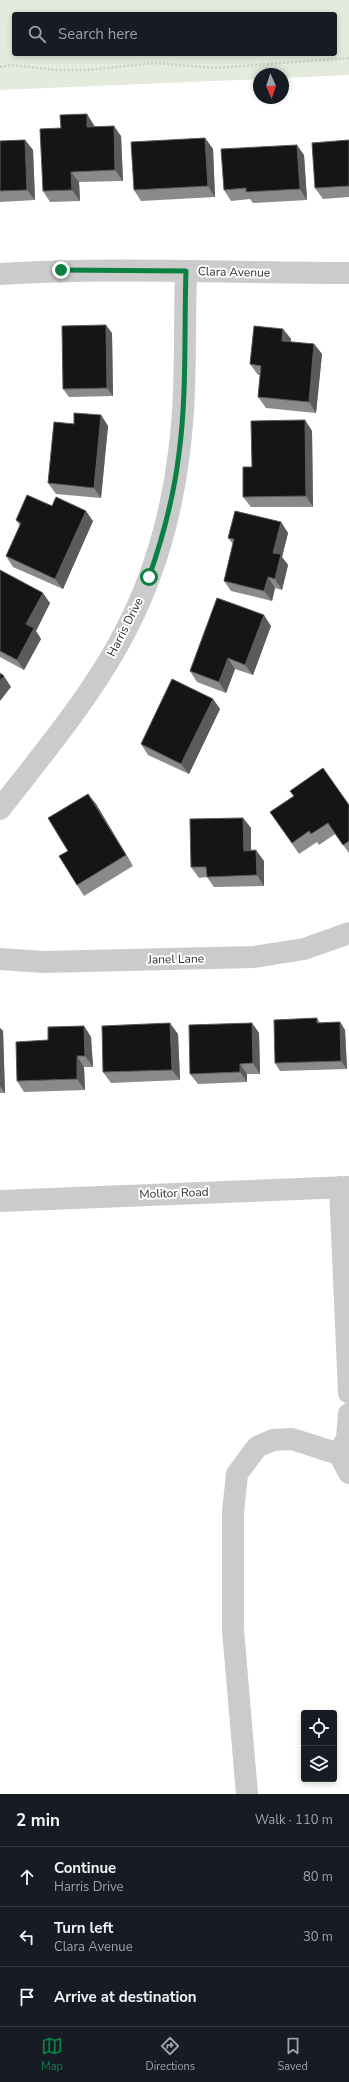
<!DOCTYPE html>
<meta charset="utf-8">
<style>
:root{--surface:#171b24;--page:#242831;--text:#f1f3f6;--muted:#9ea1a6;--line:#363941;--accent:#0b8043}
body{margin:0;font-family:"Nunito Sans",sans-serif;background:var(--page);color:var(--text)}
.controls{position:absolute;right:12px;bottom:12px;display:grid;overflow:hidden;border-radius:4px;box-shadow:0 2px 6px #0003}
.controls button{width:36px;height:36px;display:grid;place-items:center;padding:0;border:0;border-bottom:1px solid var(--line);background:var(--surface);color:var(--text);font:20px sans-serif}
.compass{position:absolute;left:253px;top:68px;width:36px;height:36px;border-radius:50%;background:var(--surface);box-shadow:0 2px 6px #0003;rotate:177deg}
.stop{position:absolute;width:12px;height:12px;margin:-9px;border:3px solid #0b8043;border-radius:50%;background:#fff}
.stop.end{background:#0b8043;border-color:#fff;box-shadow:0 1px 4px #0008}
.list{margin:0;padding:0;list-style:none}
h2{display:flex;justify-content:space-between;align-items:center;height:52px;margin:0;padding:0 16px;font-size:17px}
h2 small{font-size:13px;font-weight:400;color:var(--muted)}
.list li{display:grid;grid-template-columns:26px 1fr auto;gap:12px;align-items:center;box-sizing:border-box;height:60px;padding:0 16px;border-top:1px solid var(--line)}
.list b{display:block;font-size:15px;white-space:nowrap}
.list p{margin:0;font-size:13px;white-space:nowrap;color:var(--muted)}
.list em{font-size:13px;font-style:normal;color:var(--muted)}
.icon{flex:none;width:22px;height:22px;fill:none;stroke:currentColor;stroke-width:2;stroke-linecap:round;stroke-linejoin:round}
.map{position:relative;flex:none;width:349px;height:1794px;overflow:hidden}
.search{position:absolute;background:var(--surface);box-shadow:0 2px 6px #0003;left:12px;right:12px;top:12px;height:44px;display:flex;align-items:center;gap:10px;box-sizing:border-box;padding:0 14px;border-radius:4px;color:var(--muted);font-size:15px}
.sheet{height:232px;background:var(--surface)}
nav{display:flex;justify-content:space-around;align-items:center;box-sizing:border-box;height:56px;border-top:1px solid var(--line);background:var(--surface);font-size:11px;color:var(--muted)}
nav a{display:grid;justify-items:center;gap:2px}
nav .on{color:var(--accent)}
.map>svg:first-child{display:block}
.green{fill:#e4ebdc;fill-rule:evenodd}
.lines{fill:none;stroke-linecap:round;stroke-linejoin:round}
.path{stroke:#cbcbcb;stroke-width:2.5;stroke-dasharray:2 2;stroke-linecap:butt}
.minor{stroke:#cbcbcb;stroke-width:22}
.wall{fill:#8a8a8a}
.shaded-wall{fill:#5b5b5b}
.building{fill:#151515;stroke:#5b5b5b}
.route{stroke:#0b8043;stroke-width:5}
.labels{text-anchor:middle;dominant-baseline:central;stroke-width:4;stroke-linejoin:round;paint-order:stroke}
.street-label{font-size:12px;fill:#2e2e2e;stroke:#fff}
</style>
<div class="map">
<svg width="349" height="1794" viewBox="0 0 349 1794">
<rect width="100%" height="100%" fill="#fff"/>
<!-- green -->
<path class="green" d="M0 0H349V75L283 78V74H259V79L0 90ZM14 14H335V54H14Z"/>
<g class="lines">
<!-- path -->
<path class="path" d="M0 67 12 65 56 70H87L155 63 215 68 349 58"/>
<!-- minor -->
<path class="minor" d="M0 274C116 267 233 273 349 273
M0 809C41 756 85 704 118 645 151 586 171 519 179 453 187 393 184 331 186 271
M0 959 43 962 254 957 304 949 349 933
M340 1187 349 1393
M0 1201 349 1187
M339 1454 347 1438 349 1414
M247 1794 233 1630V1512L237 1474 257 1447 273 1440 292 1439 339 1454 349 1473"/>
</g>
<!-- wall -->
<path class="wall" d="M94 125V126L121 136 123 181 79 182 80 201 50 202 43 191 61 128Z
M205 138 213 149 215 197 141 201 134 190Z
M25 140 33 150 35 200 0 202V141Z
M349 140V197L323 199 315 188Z
M304 155 307 200 253 203 250 199 231 201 224 190Z
M283 329 291 339V342L314 344 322 354 316 413 266 408 258 397 260 375H258L250 364Z
M112 333 113 396 69 397 63 389Z
M101 415 108 426 101 498 56 494 48 483 74 424Z
M305 420 312 431 313 507H251L243 497 252 467Z
M52 506 93 521 63 589 13 567 6 556 20 526 16 520Z
M281 522 288 533 282 557 288 565 282 590 275 588 272 601 231 591 224 581 233 544 228 538Z
M0 570 50 603 36 631 41 639 24 670 0 657Z
M271 626 253 675 235 669 226 693 197 682 190 671Z
M213 699 220 709 189 774 148 755 141 744Z
M88 794 96 804 133 866 84 896 77 885 68 851Z
M349 805V853L335 834 319 845 317 842 299 854 270 812Z
M243 818 251 828V851L264 861V886L214 887 207 877 199 878 191 867Z
M317 1018 320 1023 340 1022 345 1030 347 1069 280 1071 275 1063Z
M252 1023 259 1033 260 1074H247V1082L198 1084 190 1074Z
M84 1026 91 1037 93 1067H84L85 1090 24 1092 17 1081 48 1040Z
M0 1028 3 1031 5 1093H0Z
M178 1034 180 1080 111 1083 103 1072Z"/>
<!-- shaded-wall -->
<path class="shaded-wall" d="M87 114 94 125 95 137 87 127Z
M114 126 121 136 123 181 115 170Z
M205 138 213 149 215 197 208 186Z
M25 140 33 150 35 200 27 190Z
M297 145 304 155 307 200 300 189Z
M71 172 79 182 80 201 72 190Z
M106 325 112 333 113 396 107 388Z
M283 329 291 339 290 352 282 341Z
M314 344 322 354 316 413 309 402Z
M101 415 108 426 101 498 94 488Z
M305 420 312 431 313 507 306 496Z
M86 511 93 521 63 589 55 579Z
M281 522 288 533 282 557 288 565 282 590 275 579 273 553Z
M268 577 275 588 272 601 264 591Z
M43 593 50 603 36 631 41 639 24 670 17 660 26 624Z
M264 615 271 626 253 675 245 665Z
M228 658 235 669 226 693 219 682Z
M4 676 11 687 0 701V681Z
M213 699 220 709 189 774 181 764Z
M88 794 96 804 133 866 126 855Z
M243 818 251 828V862L244 851Z
M256 850 264 861V886L257 875Z
M340 1022 345 1030 347 1069 341 1061Z
M170 1023 178 1034 180 1080 172 1070Z
M252 1023 259 1033 260 1074 253 1063Z
M84 1026 91 1037 93 1067 85 1056Z
M0 1028 3 1031 5 1093 0 1086Z
M77 1056 84 1067 85 1090 77 1079Z
M240 1064 247 1074V1082L240 1072Z"/>
<!-- building -->
<path class="building" d="M87 114V127L114 126 115 170 71 172 72 190 43 191 40 129 61 128 60 115Z
M205 138 208 186 134 190 131 142Z
M25 140 27 190 0 191V141Z
M349 140V186L315 188 312 143Z
M297 145 300 189 246 192V188L224 190 221 149Z
M106 325 107 388 63 389 62 326Z
M254 326 283 329 282 341 314 344 309 402 258 397 261 366 250 364Z
M74 413 101 415 94 488 48 483 54 422 74 424Z
M305 420 306 496 243 497V467H252L251 421Z
M27 495 52 506 56 497 86 511 55 579 6 556 21 523 16 520Z
M235 511 281 522 273 553 281 554 275 579 268 577 264 591 224 581 234 539 228 538Z
M0 570 43 593 26 624 34 628 17 660 0 651Z
M217 598 264 615 245 665 228 658 219 682 190 671Z
M0 673 4 676 0 681Z
M172 679 213 699 181 764 141 744Z
M323 768 349 805V841L343 845 328 823 311 834 309 831 292 843 270 812 294 796 290 791Z
M88 794 126 855 77 885 59 856 68 851 48 818Z
M243 818 244 851 256 850 257 875 207 877 206 867H191L190 819Z
M317 1018V1023L340 1022 341 1061 275 1063 274 1020Z
M170 1023 172 1070 103 1072 102 1026Z
M252 1023 253 1063 240 1064V1072L190 1074 189 1025Z
M84 1026 85 1056H77V1079L17 1081 16 1042 48 1040V1027Z"/>
<g class="lines">
<!-- route -->
<path class="route" d="M61 270 186 271C184 330 187 395 179 453 174 496 163 537 149 577"/>
</g>
<g class="labels">
<!-- street labels -->
<g class="street-label">
<text transform="translate(234 272) rotate(1)">Clara Avenue</text>
<text transform="translate(125 627) rotate(-63)">Harris Drive</text>
<text transform="translate(176 959) rotate(-1)">Janel Lane</text>
<text transform="translate(174 1193) rotate(-2)">Molitor Road</text>
</g>
</g>
</svg>
<div class="controls">
<button><svg class="icon" aria-label="locate" viewBox="0 0 24 24"><circle cx="12" cy="12" r="6"/><path d="M12 2v4M12 18v4M2 12h4M18 12h4"/></svg></button>
<button><svg class="icon" aria-label="layers" viewBox="0 0 24 24"><path d="M12 4l9 5-9 5-9-5zM3 14l9 5 9-5"/></svg></button>
</div>
<svg class="compass" viewBox="-18 -18 36 36"><path d="M0-13l5 13h-10z" fill="#e53935"/><path d="M0 13l5-13h-10z" fill="#9ea1a6"/></svg>
<div class="stop" style="left:149px;top:577px"></div>
<div class="stop end" style="left:61px;top:270px"></div>
<div class="search"><svg class="icon" aria-label="search" viewBox="0 0 24 24"><circle cx="10" cy="10" r="6"/><path d="M15 15l6 6"/></svg>Search here</div>
</div>
<section class="sheet">
<h2>2 min<small>Walk · 110 m</small></h2>
<ul class="list">
<li><svg class="icon" aria-label="ahead" viewBox="0 0 24 24"><path d="M12 20V5M6 11l6-6 6 6"/></svg><div><b>Continue</b><p>Harris Drive</p></div><em>80 m</em></li>
<li><svg class="icon" aria-label="left" viewBox="0 0 24 24"><path d="M17 20v-9H6M10 6l-5 5 5 5"/></svg><div><b>Turn left</b><p>Clara Avenue</p></div><em>30 m</em></li>
<li><svg class="icon" aria-label="arrive" viewBox="0 0 24 24"><path d="M6 21V4h12l-3 4 3 4H6"/></svg><div><b>Arrive at destination</b></div></li>
</ul>
</section>
<nav>
<a class="on"><svg class="icon" aria-label="map" viewBox="0 0 24 24"><path d="M3 6l6-2 6 2 6-2v14l-6 2-6-2-6 2zM9 4v14M15 6v14"/></svg>Map</a>
<a><svg class="icon" aria-label="directions" viewBox="0 0 24 24"><path d="M12 3l9 9-9 9-9-9zM9 14v-3h6M13 9l2 2-2 2"/></svg>Directions</a>
<a><svg class="icon" aria-label="saved" viewBox="0 0 24 24"><path d="M7 4h10v16l-5-4-5 4z"/></svg>Saved</a>
</nav>
